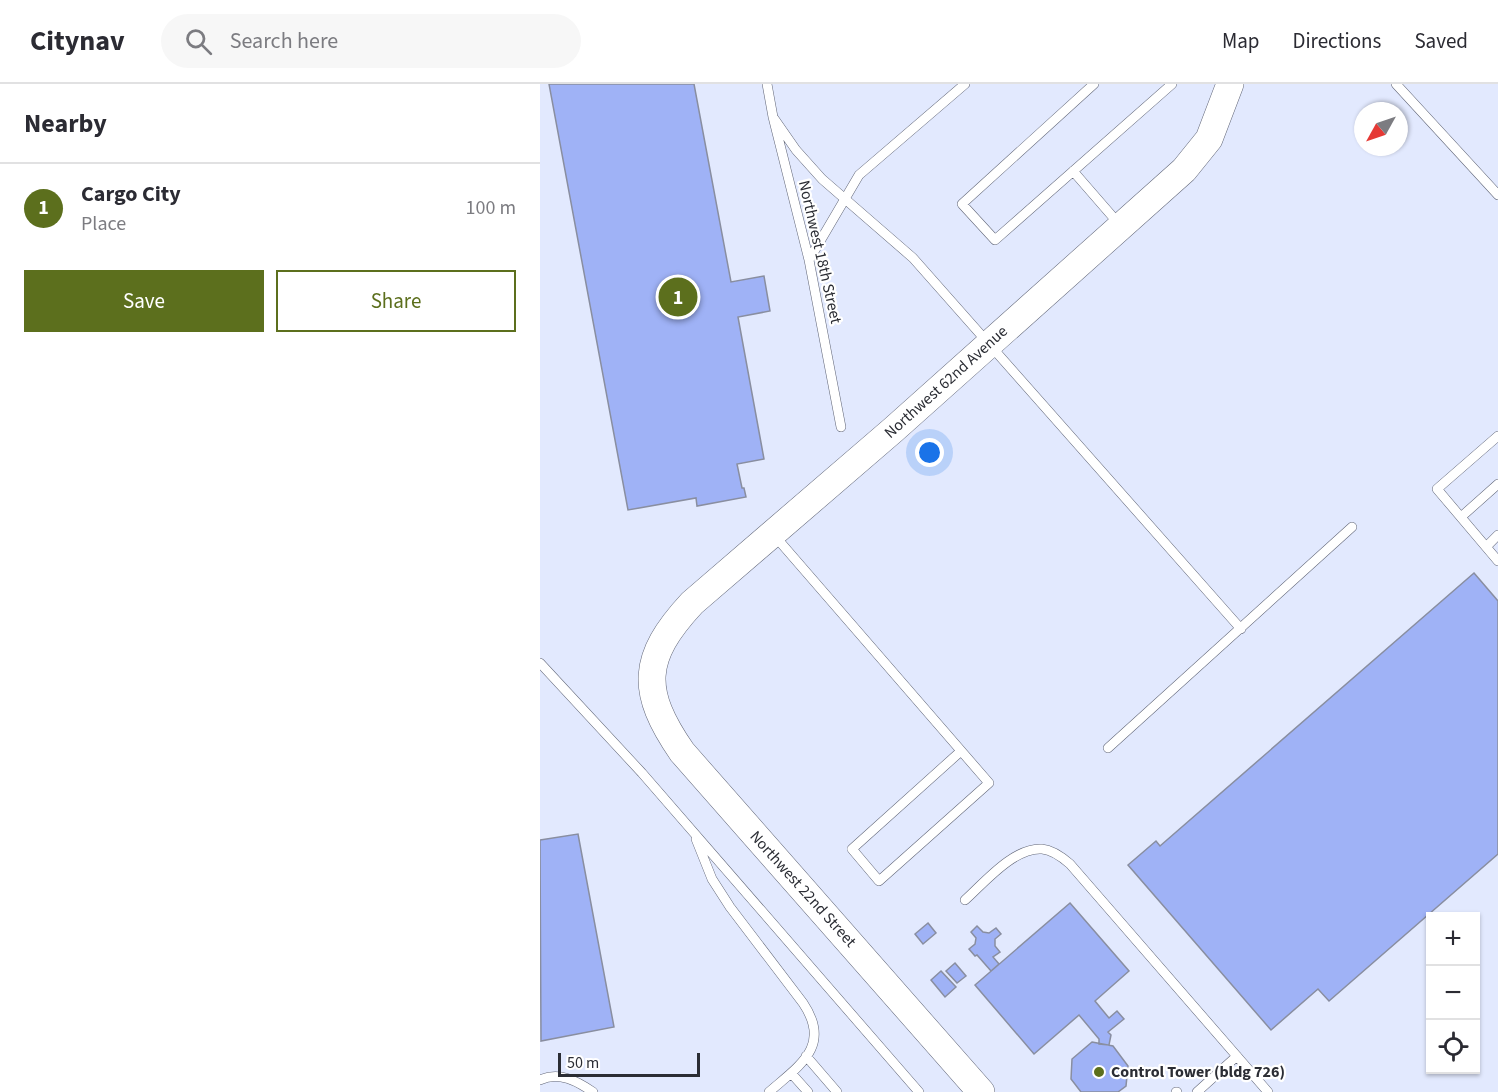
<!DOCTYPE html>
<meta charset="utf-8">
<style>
:root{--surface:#fff;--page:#f7f7f7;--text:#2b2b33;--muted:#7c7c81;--line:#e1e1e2;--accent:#5c6f1d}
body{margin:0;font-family:"Source Sans 3",sans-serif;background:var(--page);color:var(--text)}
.controls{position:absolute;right:18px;bottom:18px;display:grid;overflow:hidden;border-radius:0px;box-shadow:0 2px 4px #0004}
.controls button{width:54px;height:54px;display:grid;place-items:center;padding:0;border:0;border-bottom:2px solid var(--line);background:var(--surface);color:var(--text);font:30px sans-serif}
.compass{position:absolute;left:814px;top:18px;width:54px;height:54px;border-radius:50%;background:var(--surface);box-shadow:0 2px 4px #0004;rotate:230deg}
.scale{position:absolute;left:18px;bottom:15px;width:142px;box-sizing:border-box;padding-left:6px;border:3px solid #2b2d34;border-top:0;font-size:16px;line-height:21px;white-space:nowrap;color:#2b2d34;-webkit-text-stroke:4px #fff;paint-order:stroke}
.you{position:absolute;left:390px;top:369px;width:21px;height:21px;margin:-15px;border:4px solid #fff;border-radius:50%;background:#1a73e8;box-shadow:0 0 0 9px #1a73e833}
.badge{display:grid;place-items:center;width:39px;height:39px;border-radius:50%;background:var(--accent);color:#fff;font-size:20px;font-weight:700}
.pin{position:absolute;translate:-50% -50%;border:3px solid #fff;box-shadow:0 2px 6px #0006}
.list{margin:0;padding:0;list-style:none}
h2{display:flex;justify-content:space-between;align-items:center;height:78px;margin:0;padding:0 24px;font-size:26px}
h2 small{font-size:20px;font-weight:400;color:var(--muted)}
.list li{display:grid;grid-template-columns:39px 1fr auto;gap:18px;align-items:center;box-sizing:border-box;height:90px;padding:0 24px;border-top:2px solid var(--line)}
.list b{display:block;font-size:22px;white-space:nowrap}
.list p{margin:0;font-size:20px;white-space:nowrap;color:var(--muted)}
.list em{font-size:20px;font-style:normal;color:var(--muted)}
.actions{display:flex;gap:12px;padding:18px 24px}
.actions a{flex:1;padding:14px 0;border:2px solid var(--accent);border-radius:0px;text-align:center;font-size:21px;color:var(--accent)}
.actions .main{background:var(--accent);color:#fff}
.icon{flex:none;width:33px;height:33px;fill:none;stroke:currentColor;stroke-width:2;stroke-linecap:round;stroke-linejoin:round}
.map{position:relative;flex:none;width:958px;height:1008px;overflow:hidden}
header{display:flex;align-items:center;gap:36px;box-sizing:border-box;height:84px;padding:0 30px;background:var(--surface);border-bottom:2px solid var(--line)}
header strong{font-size:28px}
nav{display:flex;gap:33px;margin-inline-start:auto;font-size:21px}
.search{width:420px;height:54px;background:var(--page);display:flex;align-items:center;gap:15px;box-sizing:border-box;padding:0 21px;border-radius:33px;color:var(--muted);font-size:22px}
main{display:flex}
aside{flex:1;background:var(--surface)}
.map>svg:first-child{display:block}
.built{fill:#e2e9fe;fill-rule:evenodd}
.building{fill:#9fb2f6;stroke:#898ea0;stroke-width:1.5}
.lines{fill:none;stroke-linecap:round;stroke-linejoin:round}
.lane-casing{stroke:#626778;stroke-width:10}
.secondary-casing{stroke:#626778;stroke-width:28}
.lane{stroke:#fff;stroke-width:9}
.secondary{stroke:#fff;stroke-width:27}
.poi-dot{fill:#5c6f1d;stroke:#fff;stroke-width:2}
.labels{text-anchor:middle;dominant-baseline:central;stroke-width:4.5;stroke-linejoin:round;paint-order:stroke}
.street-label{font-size:16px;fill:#2b2d34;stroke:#fff}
.poi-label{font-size:16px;font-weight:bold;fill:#2b2d34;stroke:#fff;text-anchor:start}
</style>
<header>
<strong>Citynav</strong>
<div class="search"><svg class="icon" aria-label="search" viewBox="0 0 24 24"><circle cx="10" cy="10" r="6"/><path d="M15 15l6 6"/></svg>Search here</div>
<nav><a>Map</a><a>Directions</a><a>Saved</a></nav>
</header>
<main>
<aside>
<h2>Nearby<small></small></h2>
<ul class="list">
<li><span class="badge">1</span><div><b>Cargo City</b><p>Place</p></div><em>100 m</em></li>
</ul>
<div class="actions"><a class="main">Save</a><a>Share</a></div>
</aside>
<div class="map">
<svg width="958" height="1008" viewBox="0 0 958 1008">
<rect width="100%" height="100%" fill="#ecf0fc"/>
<!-- built -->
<path class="built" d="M0 0H958V1008H0ZM823 27H859V63H823ZM890 832H936V986H890Z"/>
<!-- building -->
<path class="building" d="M9 0H154L191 198 224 192 230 227 198 233 224 375 197 380 202 404H204L206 413 157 422 156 414 88 426Z
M934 489 958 517V770L789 917 778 905 731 946 588 781 616 757 620 762Z
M38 750 74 943 1 957 0 756Z
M530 819 589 887 555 917 569 934 577 927 584 935 568 948 571 951 569 961 559 960V955L539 931 494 970 435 901Z
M388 839 396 849 383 860 375 850Z
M437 842 443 848 449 849 456 844 461 850 455 855V862L460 868 453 873 459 880 451 887 437 871 435 872 429 865 435 860 436 854 431 848Z
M415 879 426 892 417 899 406 887Z
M401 887 416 903 405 913 391 896Z
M552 958 573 962 588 982 586 1002 578 1008H541L531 995 532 975Z"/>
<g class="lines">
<!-- lane casing -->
<g class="lane-casing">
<path id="lane" d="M227 0 233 33 269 176 301 343
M554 0 422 120 455 156 632 0
M856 0 958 111
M233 33 256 66 282 95 373 174 701 545
M533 87 579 140
M269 176 319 91 425 0
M958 352 897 405 958 477
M921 433 958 400
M234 451 449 699 339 797 312 765 421 667
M946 463 958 451
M0 579 102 689 379 1008
M568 664 812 443
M156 755 172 795 190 823 263 919C292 962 260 981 229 1008
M425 816C444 799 474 763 502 765 513 766 522 773 530 780L728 1008
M266 972 297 1008
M251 989 268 1008
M0 996C19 987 37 997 53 1008
M636 1008H637
M657 1008 697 972"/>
</g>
<!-- secondary casing -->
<g class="secondary-casing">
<path id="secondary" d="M441 1008 142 668C100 607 101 574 152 519L353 346 644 86 669 55 690 0"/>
</g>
<!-- lane -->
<use href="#lane" class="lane"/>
<!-- secondary -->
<use href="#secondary" class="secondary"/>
</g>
<!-- markers -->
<circle class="poi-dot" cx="559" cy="988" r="6"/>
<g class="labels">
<!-- street labels -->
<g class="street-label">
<text transform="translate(280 168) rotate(77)">Northwest 18th Street</text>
<text transform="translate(406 298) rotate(-42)">Northwest 62nd Avenue</text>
<text transform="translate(263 805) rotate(48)">Northwest 22nd Street</text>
</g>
<!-- poi labels -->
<g class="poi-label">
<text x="571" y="988">Control Tower (bldg 726)</text>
</g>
</g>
</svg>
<div class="controls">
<button>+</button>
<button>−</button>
<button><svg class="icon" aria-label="locate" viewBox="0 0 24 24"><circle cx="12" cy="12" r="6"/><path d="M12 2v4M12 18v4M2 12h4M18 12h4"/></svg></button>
</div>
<svg class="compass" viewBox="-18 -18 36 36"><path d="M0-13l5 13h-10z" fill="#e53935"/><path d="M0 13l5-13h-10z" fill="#7c7c81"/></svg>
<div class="scale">50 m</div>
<div class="you"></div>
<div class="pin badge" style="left:138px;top:213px">1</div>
</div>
</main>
